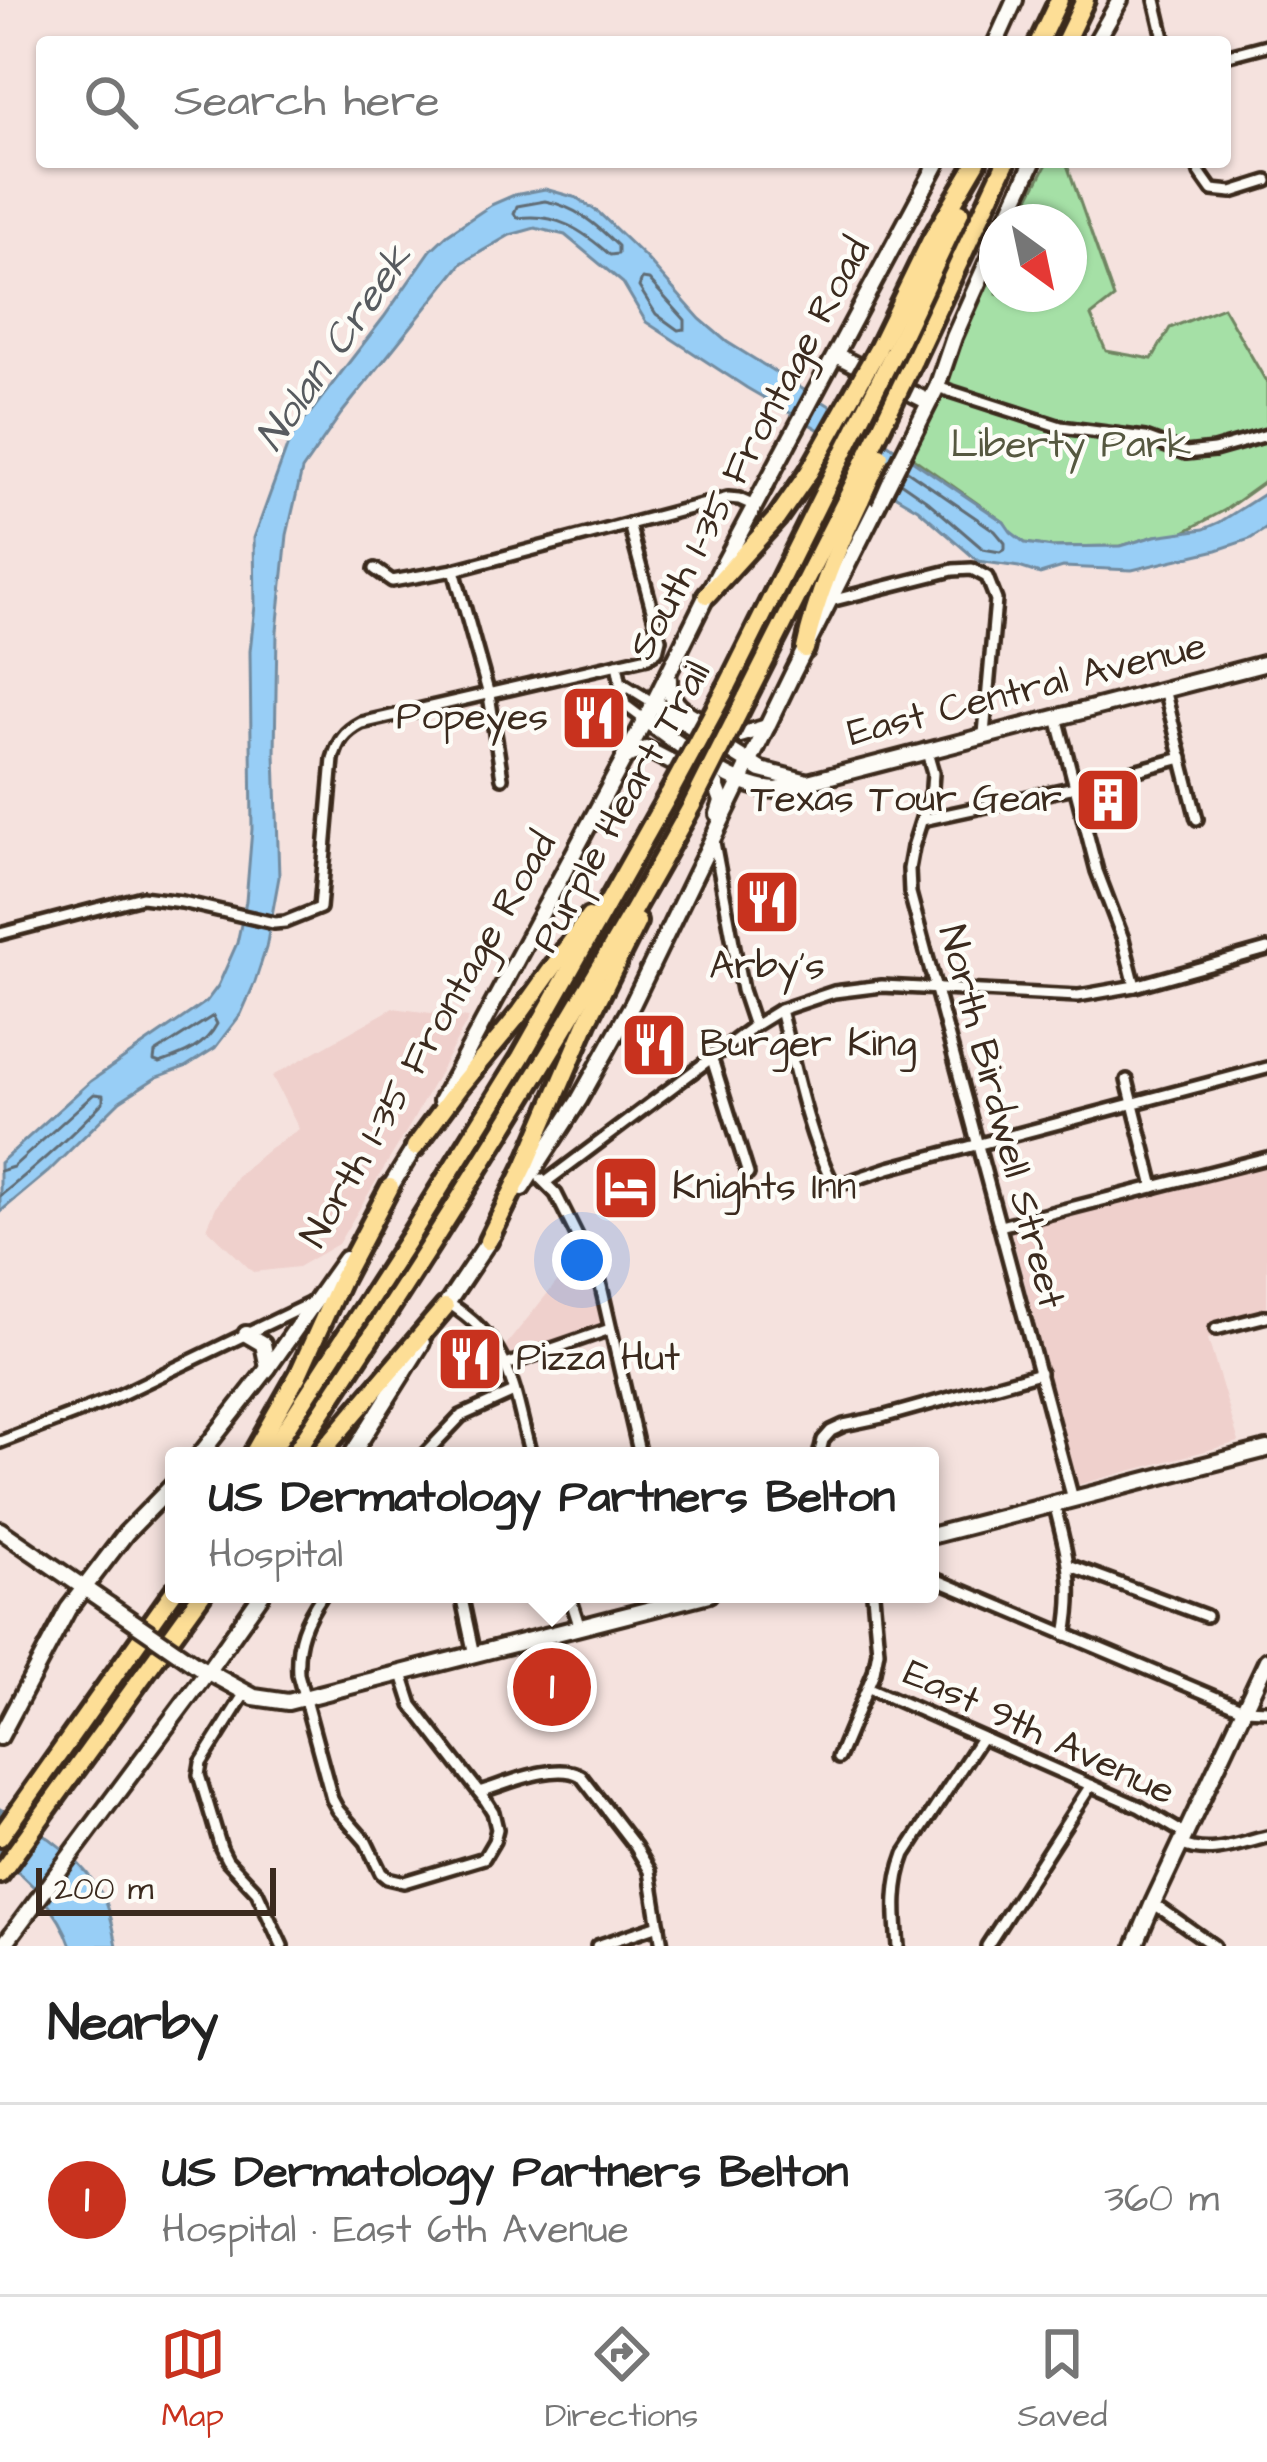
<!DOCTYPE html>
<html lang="en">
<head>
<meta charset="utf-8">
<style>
	body { margin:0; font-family:"Architects Daughter",sans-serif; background:#f6f6f6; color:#222 }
	.compass { position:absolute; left:979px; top:204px; width:108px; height:108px; border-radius:50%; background:#fff; box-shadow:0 3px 9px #0004; rotate:147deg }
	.scale { position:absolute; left:36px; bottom:30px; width:240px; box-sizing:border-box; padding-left:12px; border:6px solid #3b2a1e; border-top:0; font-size:33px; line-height:42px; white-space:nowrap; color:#3b2a1e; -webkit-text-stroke:9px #fdfcf7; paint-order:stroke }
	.you { position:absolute; left:582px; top:1260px; width:42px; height:42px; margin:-30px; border:9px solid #fff; border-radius:50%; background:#1a73e8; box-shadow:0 0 0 18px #1a73e833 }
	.badge { display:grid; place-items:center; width:78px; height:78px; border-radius:50%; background:#c8321e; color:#fff; font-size:39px; font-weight:700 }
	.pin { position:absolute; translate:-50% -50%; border:6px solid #fff; box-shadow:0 3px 12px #0006 }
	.popup { position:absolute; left:165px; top:1447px; width:774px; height:156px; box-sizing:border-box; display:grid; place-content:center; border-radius:12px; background:#fff; filter:drop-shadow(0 3px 9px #0005); font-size:39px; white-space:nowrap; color:#767676 }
	.popup b { font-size:45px; color:#222 }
	.popup::after { content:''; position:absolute; left:50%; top:100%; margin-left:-24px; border:24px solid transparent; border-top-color:#fff }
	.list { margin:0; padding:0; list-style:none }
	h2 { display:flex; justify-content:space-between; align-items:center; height:156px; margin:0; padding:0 48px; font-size:51px }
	h2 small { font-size:39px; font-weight:400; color:#767676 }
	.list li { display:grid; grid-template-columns:78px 1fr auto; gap:36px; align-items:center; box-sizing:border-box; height:192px; padding:0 48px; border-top:3px solid #e0e0e0 }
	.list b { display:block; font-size:45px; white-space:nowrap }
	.list p { margin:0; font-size:39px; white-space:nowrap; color:#767676 }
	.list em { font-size:39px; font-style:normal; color:#767676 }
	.icon { flex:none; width:66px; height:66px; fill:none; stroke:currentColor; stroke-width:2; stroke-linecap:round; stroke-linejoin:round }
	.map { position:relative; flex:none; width:1267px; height:1946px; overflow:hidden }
	.search { position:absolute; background:#fff; box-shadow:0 3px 9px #0004; left:36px; right:36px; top:36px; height:132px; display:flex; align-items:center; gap:30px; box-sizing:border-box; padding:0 42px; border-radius:12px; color:#767676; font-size:45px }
	.sheet { height:348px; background:#fff }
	nav { display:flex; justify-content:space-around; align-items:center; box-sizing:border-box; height:168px; border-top:3px solid #e0e0e0; background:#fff; font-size:33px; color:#767676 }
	nav a { display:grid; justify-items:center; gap:6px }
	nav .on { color:#c8321e }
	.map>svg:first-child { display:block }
	.built { fill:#efd0cc }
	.green { fill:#a5e0a6; stroke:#708562; stroke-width:3 }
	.water { fill:#98cef6; stroke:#738ca0; stroke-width:3 }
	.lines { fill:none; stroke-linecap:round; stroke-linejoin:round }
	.shore { stroke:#606c74; stroke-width:3 }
	.street-casing { stroke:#3b2a1e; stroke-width:18 }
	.secondary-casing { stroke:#3b2a1e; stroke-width:22 }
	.highway-casing { stroke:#3b2a1e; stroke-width:26 }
	.street { stroke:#fdfcf7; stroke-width:9 }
	.secondary { stroke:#fdfcf7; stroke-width:14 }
	.highway { stroke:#fdde96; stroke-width:16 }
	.secondary-bridge-casing { stroke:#3b2a1e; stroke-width:22; stroke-linecap:butt }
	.highway-bridge-casing { stroke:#3b2a1e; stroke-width:26; stroke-linecap:butt }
	.secondary-bridge { stroke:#fdfcf7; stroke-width:14 }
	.highway-bridge { stroke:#fdde96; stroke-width:16 }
	.labels { text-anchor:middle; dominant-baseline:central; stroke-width:9; stroke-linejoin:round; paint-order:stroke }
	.park-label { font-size:39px; fill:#565840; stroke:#fdfcf7 }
	.street-label { font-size:39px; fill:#3b2a1e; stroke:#fdfcf7 }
	.poi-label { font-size:39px; fill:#3b2a1e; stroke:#fdfcf7; text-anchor:start }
	.water-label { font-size:42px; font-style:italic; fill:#575b5f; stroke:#fdfcf7 }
</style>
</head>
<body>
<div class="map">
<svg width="1267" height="1946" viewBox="0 0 1267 1946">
	<rect width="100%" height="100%" fill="#f5e2de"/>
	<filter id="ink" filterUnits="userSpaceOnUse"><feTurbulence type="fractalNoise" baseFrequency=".00833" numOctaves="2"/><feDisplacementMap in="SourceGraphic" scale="24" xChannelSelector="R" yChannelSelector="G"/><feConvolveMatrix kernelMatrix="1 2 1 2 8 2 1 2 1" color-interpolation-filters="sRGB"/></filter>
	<g filter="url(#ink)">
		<g class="built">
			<polygon points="393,1008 469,1018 412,1122 338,1244 298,1267 253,1272 207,1228 216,1207 237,1176 270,1148 299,1129 272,1076"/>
			<polygon points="1267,1166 1267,1324 1208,1339 1239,1442 1077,1485 1011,1231"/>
			<polygon points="581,1252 600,1289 603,1323 511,1358 505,1356 502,1350"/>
		</g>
		<polygon class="green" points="1048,162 1066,162 1114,298 1091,316 1106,351 1152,359 1170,328 1223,307 1267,383 1267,480 1225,510 1180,534 1155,536 1121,546 1052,547 1025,543 1010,532 1004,522 903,451 954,337 997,257 997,294 1069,294 1069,222 1016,222"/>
		<g class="water">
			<polygon points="545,189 577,198 598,212 646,258 700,319 727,342 854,421 1004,522 1011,532 1025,543 1052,547 1121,546 1155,536 1204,529 1220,522 1267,492 1267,528 1250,539 1217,550 1132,570 1063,567 1040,574 1019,567 978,561 918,509 896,496 861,454 747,388 646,322 623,283 565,235 535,228 510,235 462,263 341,414 302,470 287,535 277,631 275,754 279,877 266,948 255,982 241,1014 215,1048 185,1067 157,1077 120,1101 48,1172 0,1212 0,1163 91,1081 206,1002 218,986 237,943 246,901 252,829 250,651 255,606 254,538 290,439 384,317 431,250 448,234 491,205 514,195"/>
			<path d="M0 1809C41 1829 82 1858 104 1898 111 1912 114 1931 117 1946H71C60 1913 30 1877 0 1860Z"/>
		</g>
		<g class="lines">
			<g class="shore">
				<path d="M545 201C575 206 597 225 618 246V254L610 255C583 231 556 212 518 218L514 214 517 206Z"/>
				<polygon points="642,279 649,280 685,320 685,329 678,330 656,314 639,287"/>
				<polyline points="900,482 926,500 983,549 1000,552 1005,549 1005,543 995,531 906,470"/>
				<path d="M213 1016 217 1024C205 1047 183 1055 160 1063L154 1061 155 1053Z"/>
				<path d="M0 1171 13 1167 94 1094 103 1095V1102C71 1136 36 1167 0 1196"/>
			</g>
			<g class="street-casing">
				<g id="street">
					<polyline points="1155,0 1165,42"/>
					<polyline points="1225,56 1267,45"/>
					<polyline points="1197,162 1200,173 1212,190 1232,192 1267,181"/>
					<polyline points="937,387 1061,427 1145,438 1186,453 1214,450 1267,435"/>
					<polyline points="375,569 392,581 454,570 728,498 739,499 755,506"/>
					<polyline points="454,570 489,695 502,778"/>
					<polyline points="830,601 953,570 972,569 987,577 996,600 984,734"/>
					<polyline points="617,664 625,705 645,720"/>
					<polyline points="620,682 654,703"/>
					<polyline points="1164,689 1197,819"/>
					<polyline points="1057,717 1097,871 1123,939 1135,986"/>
					<polyline points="926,749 933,773 932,787 913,847 909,869 910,893 1073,1499"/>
					<polyline points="922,820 1075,787 1182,758"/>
					<polyline points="714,842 742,990 754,1026"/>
					<path d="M0 934 142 897 182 902 274 923 285 922 320 908 333 759C338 741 344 732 361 723L648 657 657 651 660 639 629 524"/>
					<path d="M780 1010C795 1067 806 1129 832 1182L841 1184 889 1168 1267 1068"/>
					<polyline points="712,1059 748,1174"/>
					<polyline points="1127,1080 1154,1187"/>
					<polyline points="541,1179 556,1194 600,1282 640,1456"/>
					<polyline points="546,1182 754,1026 780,1010 834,992 882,986 1078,996 1135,986 1267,949"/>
					<polyline points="1000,1226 1267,1158"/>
					<path d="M448 1303C513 1343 513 1389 531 1456"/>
					<polyline points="1216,1329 1267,1316"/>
					<polyline points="506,1365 610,1329"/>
					<polyline points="0,1442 105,1402 313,1302"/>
					<polyline points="423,1456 461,1416 514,1392"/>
					<polyline points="819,1456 823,1440 831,1431 844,1425 882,1417 1040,1373"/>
					<path d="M1054 1503C1067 1554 1076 1582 1066 1635"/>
					<polyline points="1071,1566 1206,1616"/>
					<polyline points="930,1577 1243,1709 1267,1710"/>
					<path d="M323 1594C305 1620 296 1641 298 1674L332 1799 338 1810 366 1842 381 1873 387 1878 404 1882 484 1858 494 1841 497 1829 493 1812 486 1801 412 1705 402 1674"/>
					<polyline points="461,1594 474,1655"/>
					<polyline points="569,1594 580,1628"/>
					<polyline points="869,1688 1140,1807 1185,1834"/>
					<polyline points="245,1693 201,1763 199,1775 221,1848 227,1860 257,1892 282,1946"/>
					<polyline points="838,1758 874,1672 878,1651 873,1594"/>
					<path d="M479 1792C506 1784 557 1761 581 1776L635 1846 650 1871 662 1946"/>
					<path d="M1180 1844C1211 1857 1236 1844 1267 1837"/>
					<polyline points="1153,1903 1214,1946"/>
					<polyline points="597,1946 659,1925"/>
					<path d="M898 1946C895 1913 893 1885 905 1854L981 1738"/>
					<polyline points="987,1946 1091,1785"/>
				</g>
			</g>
			<g class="secondary-casing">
				<g id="secondary">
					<polyline points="996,42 1015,0"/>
					<polyline points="1096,42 1120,0"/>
					<polyline points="1005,222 1033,162"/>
					<polyline points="836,355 929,402"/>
					<path d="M669 679C666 715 713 724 740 735L767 727"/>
					<polyline points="654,703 761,770 804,781"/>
					<path d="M645 720C684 746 729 788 777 790L1267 663"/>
					<polyline points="624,757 646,749 716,785 722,801 718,814"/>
					<polyline points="441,1101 645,720 707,595 938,162"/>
					<polyline points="522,1188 579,1100 633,1003 792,675 937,387 954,337 997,240"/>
					<polyline points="386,1194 418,1142"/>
					<polyline points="440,1314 494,1233"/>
					<polyline points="246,1334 263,1344 268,1368"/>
					<polyline points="199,1456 268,1368 345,1259"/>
					<polyline points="351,1456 422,1343"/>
					<polyline points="0,1530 109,1605"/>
					<polyline points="930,1536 1267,1449"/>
					<polyline points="199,1667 254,1697 288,1702 709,1594"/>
					<polyline points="0,1737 68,1609 126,1533 174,1484"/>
					<polyline points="3,1946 207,1672 262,1594"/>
					<polyline points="1135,1946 1153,1903 1267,1660"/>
				</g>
			</g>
			<g class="highway-casing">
				<g id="highway">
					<polyline points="1039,42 1059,0"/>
					<polyline points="1065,42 1085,0"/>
					<polyline points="878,349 931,240 977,162"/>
					<polyline points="894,352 960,212"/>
					<polyline points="913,361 1006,162"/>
					<polyline points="707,595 777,518 809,472"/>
					<path d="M805 649C816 597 838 547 861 499"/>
					<polyline points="727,687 829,482"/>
					<polyline points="746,698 848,496"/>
					<polyline points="415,1147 459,1087 521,1012 589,917"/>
					<polyline points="488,1241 526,1164 587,1022 637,922"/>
					<polyline points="252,1456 298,1375 341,1280 390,1187"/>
					<polyline points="268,1456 409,1238 521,1057 669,794"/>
					<path d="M293 1456C434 1243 570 1028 692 805"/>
					<polyline points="318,1456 445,1307"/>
					<polyline points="0,1837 174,1591"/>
					<polyline points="0,1874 202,1594"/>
				</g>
			</g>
			<use href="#street" class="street"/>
			<use href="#secondary" class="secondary"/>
			<use href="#highway" class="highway"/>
			<g class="secondary-bridge-casing">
				<polyline id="secondary-bridge" points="109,1605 199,1667"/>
			</g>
			<g class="highway-bridge-casing">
				<g id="highway-bridge">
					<polyline points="809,472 878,349"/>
					<polyline points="829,482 894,352"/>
					<polyline points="848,496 913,361"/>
					<polyline points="861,499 880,456"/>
					<polyline points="669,794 727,687"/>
					<polyline points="692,805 746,698"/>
				</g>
			</g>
			<use href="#secondary-bridge" class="secondary-bridge"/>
			<use href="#highway-bridge" class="highway-bridge"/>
		</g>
	</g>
	<defs>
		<g id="restaurant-square" transform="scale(3.45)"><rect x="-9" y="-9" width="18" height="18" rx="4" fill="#c8321e" stroke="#fdfcf7"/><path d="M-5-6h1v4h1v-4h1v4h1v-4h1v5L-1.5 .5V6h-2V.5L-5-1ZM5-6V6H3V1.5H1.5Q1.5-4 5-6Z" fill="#fff"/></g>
		<g id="building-square" transform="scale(3.45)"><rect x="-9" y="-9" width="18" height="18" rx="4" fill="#c8321e" stroke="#fdfcf7"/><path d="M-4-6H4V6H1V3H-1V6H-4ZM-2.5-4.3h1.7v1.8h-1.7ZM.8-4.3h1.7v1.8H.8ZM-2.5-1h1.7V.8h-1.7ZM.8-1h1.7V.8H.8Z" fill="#fff"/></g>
		<g id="hotel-square" transform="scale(3.45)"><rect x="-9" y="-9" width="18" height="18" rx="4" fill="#c8321e" stroke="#fdfcf7"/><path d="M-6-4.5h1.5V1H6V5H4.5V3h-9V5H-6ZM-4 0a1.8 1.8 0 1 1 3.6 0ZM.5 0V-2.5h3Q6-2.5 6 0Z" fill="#fff"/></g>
	</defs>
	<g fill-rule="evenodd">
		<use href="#restaurant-square" x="594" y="718"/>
		<use href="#building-square" x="1108" y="800"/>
		<use href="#restaurant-square" x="767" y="902"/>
		<use href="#restaurant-square" x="654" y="1045"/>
		<use href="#hotel-square" x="626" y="1188"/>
		<use href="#restaurant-square" x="470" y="1359"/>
	</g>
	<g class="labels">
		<g class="park-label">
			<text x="1071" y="446">Liberty Park</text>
		</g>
		<g class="street-label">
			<text transform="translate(750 449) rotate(-62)">South I-35 Frontage Road</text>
			<text transform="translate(1027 690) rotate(-14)">East Central Avenue</text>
			<text transform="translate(622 807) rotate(-61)">Purple Heart Trail</text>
			<text transform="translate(429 1040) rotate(-60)">North I-35 Frontage Road</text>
			<text transform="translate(1001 1117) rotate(75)">North Birdwell Street</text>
			<text transform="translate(1039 1733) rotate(25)">East 9th Avenue</text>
		</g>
		<g class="poi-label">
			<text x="548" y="718" text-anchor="end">Popeyes</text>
			<text x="1062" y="800" text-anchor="end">Texas Tour Gear</text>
			<text x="767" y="967" text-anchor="middle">Arby's</text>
			<text x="700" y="1045">Burger King</text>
			<text x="672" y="1188">Knights Inn</text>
			<text x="516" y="1359">Pizza Hut</text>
		</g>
		<g class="water-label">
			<text transform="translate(335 348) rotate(-55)">Nolan Creek</text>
		</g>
	</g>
</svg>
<svg class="compass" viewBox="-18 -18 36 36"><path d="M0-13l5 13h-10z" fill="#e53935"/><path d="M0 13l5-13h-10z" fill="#767676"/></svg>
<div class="scale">200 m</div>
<div class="you"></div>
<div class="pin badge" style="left:552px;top:1687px">1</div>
<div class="popup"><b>US Dermatology Partners Belton</b>Hospital</div>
<div class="search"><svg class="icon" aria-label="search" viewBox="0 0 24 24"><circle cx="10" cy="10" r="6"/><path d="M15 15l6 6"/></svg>Search here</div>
</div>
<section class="sheet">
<h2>Nearby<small></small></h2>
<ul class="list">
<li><span class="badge">1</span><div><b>US Dermatology Partners Belton</b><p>Hospital · East 6th Avenue</p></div><em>360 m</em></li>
</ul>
</section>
<nav>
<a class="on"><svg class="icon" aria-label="map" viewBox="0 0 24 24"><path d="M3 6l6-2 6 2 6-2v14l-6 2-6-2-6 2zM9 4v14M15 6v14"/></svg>Map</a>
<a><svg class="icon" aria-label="directions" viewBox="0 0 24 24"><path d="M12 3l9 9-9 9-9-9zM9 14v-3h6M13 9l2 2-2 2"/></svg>Directions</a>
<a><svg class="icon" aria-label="saved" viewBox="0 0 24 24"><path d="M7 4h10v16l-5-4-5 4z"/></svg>Saved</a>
</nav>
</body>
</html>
